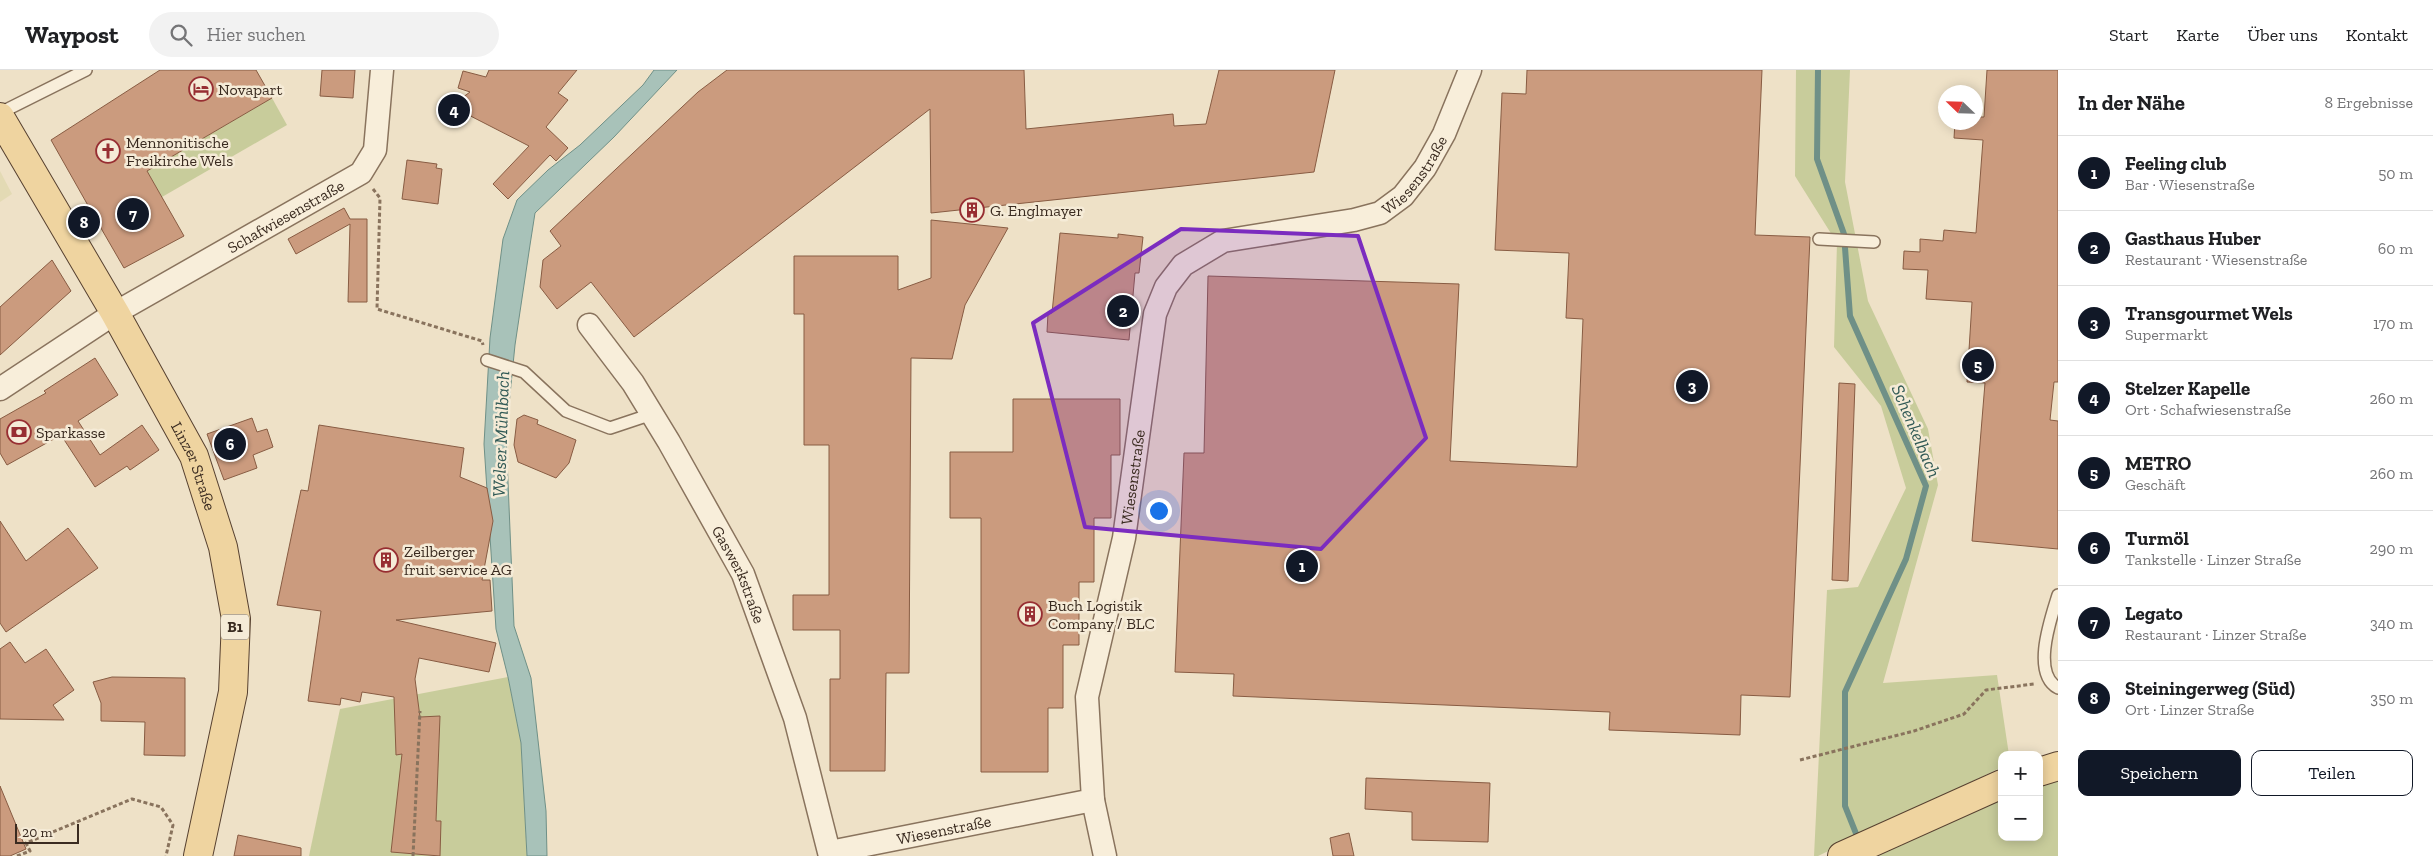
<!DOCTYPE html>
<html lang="de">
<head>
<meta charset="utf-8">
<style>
	body { margin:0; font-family:"Zilla Slab",serif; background:#f2f2f2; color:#202124 }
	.controls { position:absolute; right:15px; bottom:15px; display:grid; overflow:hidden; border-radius:10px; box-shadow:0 2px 12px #0003 }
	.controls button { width:45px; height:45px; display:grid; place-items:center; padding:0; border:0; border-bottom:1px solid #e0e0e0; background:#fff; color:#202124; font:25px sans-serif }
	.compass { position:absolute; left:1938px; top:15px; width:45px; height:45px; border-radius:50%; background:#fff; box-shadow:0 2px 12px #0003; rotate:293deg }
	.scale { position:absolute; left:15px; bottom:12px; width:64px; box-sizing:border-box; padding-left:5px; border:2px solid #3a2b20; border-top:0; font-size:14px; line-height:18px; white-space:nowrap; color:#3a2b20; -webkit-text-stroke:4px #f5ebd7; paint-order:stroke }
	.you { position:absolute; left:1158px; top:440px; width:18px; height:18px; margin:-12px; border:4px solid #fff; border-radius:50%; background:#1a73e8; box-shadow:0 0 0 8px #1a73e833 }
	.badge { display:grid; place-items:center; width:32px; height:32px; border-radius:50%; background:#111827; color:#fff; font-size:16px; font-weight:700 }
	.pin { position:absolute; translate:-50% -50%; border:2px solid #fff; box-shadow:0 1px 5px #0006 }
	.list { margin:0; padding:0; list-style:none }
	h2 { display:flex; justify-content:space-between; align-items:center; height:65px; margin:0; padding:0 20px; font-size:21px }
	h2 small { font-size:16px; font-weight:400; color:#757577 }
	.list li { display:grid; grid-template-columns:32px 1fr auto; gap:15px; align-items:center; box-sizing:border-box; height:75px; padding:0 20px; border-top:1px solid #e0e0e0 }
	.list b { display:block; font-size:19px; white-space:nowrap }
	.list p { margin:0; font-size:16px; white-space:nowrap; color:#757577 }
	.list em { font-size:16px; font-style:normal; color:#757577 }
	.actions { display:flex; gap:10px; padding:15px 20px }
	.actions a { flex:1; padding:11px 0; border:1px solid #111827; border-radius:10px; text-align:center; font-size:18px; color:#111827 }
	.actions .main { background:#111827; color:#fff }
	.icon { flex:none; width:28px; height:28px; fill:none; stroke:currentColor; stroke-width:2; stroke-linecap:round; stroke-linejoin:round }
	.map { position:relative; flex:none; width:2058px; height:786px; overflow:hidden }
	header { display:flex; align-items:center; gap:30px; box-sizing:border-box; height:70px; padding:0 25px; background:#fff; border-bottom:1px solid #e0e0e0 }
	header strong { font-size:24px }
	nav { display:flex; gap:28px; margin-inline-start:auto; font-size:18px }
	.search { width:350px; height:45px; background:#f2f2f2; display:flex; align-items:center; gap:12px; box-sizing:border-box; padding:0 18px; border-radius:28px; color:#757577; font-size:19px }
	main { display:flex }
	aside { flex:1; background:#fff }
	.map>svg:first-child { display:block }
	.farmland { fill:#e3dab4 }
	.green { fill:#c8cc9b }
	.water { fill:#a8c2b9; stroke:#6f9087 }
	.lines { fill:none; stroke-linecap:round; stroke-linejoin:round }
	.stream { stroke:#6f9087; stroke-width:6 }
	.building { fill:#cb9b7e; stroke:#885c43 }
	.lane-casing { stroke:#89735d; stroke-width:14 }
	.street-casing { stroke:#89735d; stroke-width:25 }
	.primary-casing { stroke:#574130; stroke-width:30 }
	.path { stroke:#89735d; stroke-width:3; stroke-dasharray:4 2.5; stroke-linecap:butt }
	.lane { stroke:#f8eeda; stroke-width:11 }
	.street { stroke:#f8eeda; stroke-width:22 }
	.primary { stroke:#efd4a0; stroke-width:28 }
	.marked { fill:#7b2cbf; fill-opacity:0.2; stroke:#7b2cbf; stroke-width:4; stroke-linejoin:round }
	.labels { text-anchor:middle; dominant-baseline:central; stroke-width:5; stroke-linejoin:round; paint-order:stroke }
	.shield { fill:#f5ebd7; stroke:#726557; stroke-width:1 }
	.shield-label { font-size:15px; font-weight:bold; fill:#3a2b20 }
	.poi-label { font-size:16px; fill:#3a2b20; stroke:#f5ebd7; text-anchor:start }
	.street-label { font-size:16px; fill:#3a2b20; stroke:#f5ebd7 }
	.water-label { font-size:18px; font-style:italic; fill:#305955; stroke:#f5ebd7 }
</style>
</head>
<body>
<header>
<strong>Waypost</strong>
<div class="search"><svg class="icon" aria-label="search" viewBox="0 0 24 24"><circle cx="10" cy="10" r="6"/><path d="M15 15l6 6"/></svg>Hier suchen</div>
<nav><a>Start</a><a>Karte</a><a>Über uns</a><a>Kontakt</a></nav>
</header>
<main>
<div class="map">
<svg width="2058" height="786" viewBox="0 0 2058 786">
	<rect width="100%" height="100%" fill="#eee1c7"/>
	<polygon class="farmland" points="0,101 12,124 0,132"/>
	<g class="green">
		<polygon points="1796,0 1850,0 1845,112 1868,231 1928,359 1938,415 1883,613 1997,605 2009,685 2002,685 2002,697 1818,786 1814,786 1827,520 1858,517 1906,418 1881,336 1834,277 1837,173 1795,106"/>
		<polygon points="272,28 287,55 162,127 147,101"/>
		<polygon points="508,607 521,673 527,786 309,786 340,639"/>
		<polygon points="2058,705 2058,786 1876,786 2002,727 2002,767 2039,767 2039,711"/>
	</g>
	<polygon class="water" points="654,0 677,0 614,67 535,143 530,175 515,275 506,364 514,556 531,608 546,741 547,786 527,786 521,673 508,607 496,559 484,374 490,268 503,169 517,130 548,100 580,75 643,15"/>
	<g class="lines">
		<polyline class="stream" points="1818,0 1817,89 1844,164 1850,246 1926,416 1906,489 1845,622 1845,736 1859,771"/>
	</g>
	<g class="building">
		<polygon points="160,0 256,0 272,28 147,101 184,166 124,198 98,153 86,160 78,146 90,139 51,70"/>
		<polygon points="322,0 355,0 353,28 320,26"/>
		<polygon points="489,0 577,0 558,23 568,30 546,57 568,78 556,91 550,85 508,129 493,114 529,76 451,36 470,22 458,18 463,1 486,7"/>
		<polygon points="727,0 1024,0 1026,59 1173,44 1174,56 1206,54 1219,0 1335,0 1314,102 931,143 930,39 634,267 591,212 557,239 540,217 543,190 561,176 550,161 698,22"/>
		<polygon points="1527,0 1762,0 1755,165 1810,167 1790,627 1741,625 1740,665 1609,660 1610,642 1233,626 1234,604 1175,602 1184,383 1204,383 1208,206 1459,214 1450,391 1577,397 1583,249 1566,248 1569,183 1495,180 1502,23 1526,24"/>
		<polygon points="1987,0 2058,0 2058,312 2054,312 2050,350 2058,351 2058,479 1972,471 1985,313 1967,312 1972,232 1926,229 1928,200 1903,199 1904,181 1920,182 1920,169 1943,171 1944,160 1976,163 1983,70 1954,68 1955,52 1976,52 1976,47 1984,47"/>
		<polygon points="407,90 437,94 436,98 442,99 438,134 402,129"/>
		<polygon points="344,138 350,149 367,149 367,232 348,232 350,154 296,184 288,169"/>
		<polygon points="931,150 1008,158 965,235 952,289 911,288 909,603 886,603 885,701 830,701 830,609 840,609 840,560 793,560 793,525 829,525 829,375 804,375 804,244 794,244 794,186 898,186 898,220 931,208"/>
		<polygon points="1060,163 1118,168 1118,164 1143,167 1139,203 1135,203 1129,270 1047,262 1048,243 1052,243"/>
		<polygon points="52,190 71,221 0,285 0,237"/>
		<polygon points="95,288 118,325 78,351 100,385 142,355 159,380 130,400 127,396 95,417 61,365 7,395 0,383 0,349 46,323 44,321"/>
		<polygon points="1839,313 1855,314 1848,511 1832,510"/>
		<polygon points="1013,329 1120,329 1120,385 1111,385 1111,448 1094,448 1094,512 1079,512 1079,575 1063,575 1063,638 1048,638 1048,702 981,702 981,448 950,448 950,382 1013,382"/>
		<polygon points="524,345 538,350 537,354 576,370 569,393 556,408 518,392 514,375 517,349"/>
		<polygon points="252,348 257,362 267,359 273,377 253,385 257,398 224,410 207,364"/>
		<polygon points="319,355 464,378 460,407 487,418 493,451 482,510 490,510 492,541 396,550 496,573 489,602 419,588 415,609 420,647 440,646 436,751 441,751 440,786 391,782 402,684 396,685 394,627 362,622 360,632 341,628 340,635 308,631 321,541 277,535 301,420 308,421"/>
		<polygon points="0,451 26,491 68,458 98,498 6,562 0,553"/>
		<polygon points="10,572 25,593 46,579 74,620 53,635 64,650 0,649 0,579"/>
		<polygon points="112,607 185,608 185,686 144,685 145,652 101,651 101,633 93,612"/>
		<polygon points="1366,708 1490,713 1488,772 1412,770 1412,742 1365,739"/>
		<polygon points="0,716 26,779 10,786 0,786"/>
		<polygon points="1349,763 1354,786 1333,786 1330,768"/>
		<polygon points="238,765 301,778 301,786 234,786"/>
	</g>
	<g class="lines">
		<g class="lane-casing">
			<g id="lane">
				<polyline points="0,43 86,0"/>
				<polyline points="1819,169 1874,172"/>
				<polyline points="487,290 524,302 566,341 610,358 652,344"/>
				<path d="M2058 525C2051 548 2031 603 2058 618"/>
			</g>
		</g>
		<g class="street-casing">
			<g id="street">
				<path id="s1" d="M589 255 633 313 669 372 743 504 795 648 830 786"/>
				<path id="s2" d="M0 319 115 243 361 103 375 80 382 0"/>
				<polyline points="1093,730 1105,786"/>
				<path id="s3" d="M830 782 1093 730 1087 627 1124 468 1155 244 1166 217 1183 195 1223 171 1354 150 1380 143 1403 126 1425 98 1444 64 1470 0"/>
			</g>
		</g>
		<g class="primary-casing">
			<g id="primary">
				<path id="s4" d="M0 47 115 243 194 386 223 477 236 549 233 622 198 786"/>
				<polyline points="2039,702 2058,696"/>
				<polyline points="1842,786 2002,714"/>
			</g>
		</g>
		<g class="path">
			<polyline points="373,119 380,128 377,239 482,271 483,275"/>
			<polyline points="1800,690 1914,661 1964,644 1986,620 2034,614"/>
			<polyline points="17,786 30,781 26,773 132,729 161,737 173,755 166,786"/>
			<polyline points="413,786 420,641"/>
		</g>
		<use href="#lane" class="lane"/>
		<use href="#street" class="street"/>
		<use href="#primary" class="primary"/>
	</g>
	<path class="marked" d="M1181 159 1358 166 1426 368 1321 479 1085 457 1033 253Z"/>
	<defs>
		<g id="hotel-ring" transform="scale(1.25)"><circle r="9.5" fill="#f5ebd7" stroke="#972e32" stroke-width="1.5"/><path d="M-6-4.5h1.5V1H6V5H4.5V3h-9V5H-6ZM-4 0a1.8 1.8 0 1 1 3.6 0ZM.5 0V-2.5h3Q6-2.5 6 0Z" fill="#972e32"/></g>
		<g id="church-ring" transform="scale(1.25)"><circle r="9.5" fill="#f5ebd7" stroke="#972e32" stroke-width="1.5"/><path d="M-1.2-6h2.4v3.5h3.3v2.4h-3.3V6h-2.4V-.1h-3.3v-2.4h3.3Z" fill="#972e32"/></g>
		<g id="building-ring" transform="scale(1.25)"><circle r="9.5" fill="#f5ebd7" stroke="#972e32" stroke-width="1.5"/><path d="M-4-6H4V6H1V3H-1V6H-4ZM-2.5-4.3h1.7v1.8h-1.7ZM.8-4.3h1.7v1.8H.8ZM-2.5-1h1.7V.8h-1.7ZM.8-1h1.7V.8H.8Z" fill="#972e32"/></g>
		<g id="bank-ring" transform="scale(1.25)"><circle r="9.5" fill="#f5ebd7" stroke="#972e32" stroke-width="1.5"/><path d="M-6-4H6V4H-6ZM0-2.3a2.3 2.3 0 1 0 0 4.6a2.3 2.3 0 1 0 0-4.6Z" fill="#972e32"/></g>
	</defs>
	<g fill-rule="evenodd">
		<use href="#hotel-ring" x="201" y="19"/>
		<use href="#church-ring" x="108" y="81"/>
		<use href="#building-ring" x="972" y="140"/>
		<use href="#bank-ring" x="19" y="362"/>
		<use href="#building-ring" x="386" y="490"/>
		<use href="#building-ring" x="1030" y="544"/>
	</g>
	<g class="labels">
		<rect class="shield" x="221" y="544.5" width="28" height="25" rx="4"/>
		<g class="shield-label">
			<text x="235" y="557">B1</text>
		</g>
		<g class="poi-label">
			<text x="218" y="19">Novapart</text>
			<text x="126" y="72">Mennonitische<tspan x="126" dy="18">Freikirche Wels</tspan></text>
			<text x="990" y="140">G. Englmayer</text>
			<text x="36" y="362">Sparkasse</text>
			<text x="404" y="481">Zeilberger<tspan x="404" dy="18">fruit service AG</tspan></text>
			<text x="1048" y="535">Buch Logistik<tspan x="1048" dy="18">Company / BLC</tspan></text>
		</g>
		<g class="street-label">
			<text stroke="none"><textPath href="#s3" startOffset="1076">Wiesenstraße</textPath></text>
			<text stroke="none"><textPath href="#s2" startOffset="334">Schafwiesenstraße</textPath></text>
			<text stroke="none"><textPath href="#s4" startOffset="400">Linzer Straße</textPath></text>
			<text stroke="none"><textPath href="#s3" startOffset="596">Wiesenstraße</textPath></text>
			<text stroke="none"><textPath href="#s1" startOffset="292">Gaswerkstraße</textPath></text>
			<text stroke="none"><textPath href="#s3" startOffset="116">Wiesenstraße</textPath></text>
		</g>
		<g class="water-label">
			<text transform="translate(1916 361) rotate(67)">Schenkelbach</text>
			<text transform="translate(501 364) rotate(-88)">Welser Mühlbach</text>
		</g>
	</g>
</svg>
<div class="controls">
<button>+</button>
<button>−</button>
</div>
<svg class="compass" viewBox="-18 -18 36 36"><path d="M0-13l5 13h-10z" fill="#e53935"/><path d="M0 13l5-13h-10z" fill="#757577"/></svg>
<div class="scale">20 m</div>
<div class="you"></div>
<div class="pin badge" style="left:1302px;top:496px">1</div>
<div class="pin badge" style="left:1123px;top:241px">2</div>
<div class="pin badge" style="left:1692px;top:316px">3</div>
<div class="pin badge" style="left:454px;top:40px">4</div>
<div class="pin badge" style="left:1978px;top:295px">5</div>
<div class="pin badge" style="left:230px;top:374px">6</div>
<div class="pin badge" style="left:133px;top:144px">7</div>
<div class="pin badge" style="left:84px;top:152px">8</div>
</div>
<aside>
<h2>In der Nähe<small>8 Ergebnisse</small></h2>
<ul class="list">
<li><span class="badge">1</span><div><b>Feeling club</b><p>Bar · Wiesenstraße</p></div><em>50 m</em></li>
<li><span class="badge">2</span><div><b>Gasthaus Huber</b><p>Restaurant · Wiesenstraße</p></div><em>60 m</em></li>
<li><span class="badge">3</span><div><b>Transgourmet Wels</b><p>Supermarkt</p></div><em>170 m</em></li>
<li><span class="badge">4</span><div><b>Stelzer Kapelle</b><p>Ort · Schafwiesenstraße</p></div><em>260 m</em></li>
<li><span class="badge">5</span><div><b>METRO</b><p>Geschäft</p></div><em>260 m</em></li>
<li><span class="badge">6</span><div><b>Turmöl</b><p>Tankstelle · Linzer Straße</p></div><em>290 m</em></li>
<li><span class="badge">7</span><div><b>Legato</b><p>Restaurant · Linzer Straße</p></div><em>340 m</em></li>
<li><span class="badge">8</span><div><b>Steiningerweg (Süd)</b><p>Ort · Linzer Straße</p></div><em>350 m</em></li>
</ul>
<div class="actions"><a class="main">Speichern</a><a>Teilen</a></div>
</aside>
</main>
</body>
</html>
